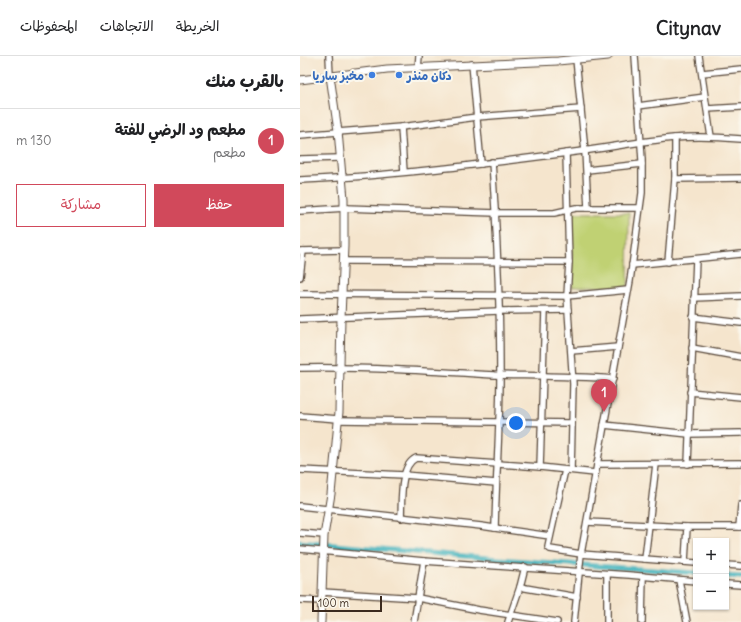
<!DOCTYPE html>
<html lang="ar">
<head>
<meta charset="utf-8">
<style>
	body { margin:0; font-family:Delius,"Playpen Sans Arabic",sans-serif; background:#f2f2f2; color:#202124; direction:rtl }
	.controls { position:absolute; right:12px; bottom:12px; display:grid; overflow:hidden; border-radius:0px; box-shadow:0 1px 3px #0004 }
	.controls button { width:36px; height:36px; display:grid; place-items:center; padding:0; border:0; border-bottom:1px solid #e0e0e0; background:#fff; color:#202124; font:20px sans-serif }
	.scale { position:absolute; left:12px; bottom:10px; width:70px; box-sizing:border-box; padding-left:4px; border:2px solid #3b2a1e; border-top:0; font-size:11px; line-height:14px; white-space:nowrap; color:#3b2a1e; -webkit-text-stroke:3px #fbf7ec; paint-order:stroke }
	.you { position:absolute; left:216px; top:367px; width:14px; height:14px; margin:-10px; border:3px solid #fff; border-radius:50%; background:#1a73e8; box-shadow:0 0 0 6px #1a73e833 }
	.badge { display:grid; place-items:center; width:26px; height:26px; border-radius:50%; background:#d1495b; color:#fff; font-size:13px; font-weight:700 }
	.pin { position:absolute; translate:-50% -33px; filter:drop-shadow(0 1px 2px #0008) }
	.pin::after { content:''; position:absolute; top:21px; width:14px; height:12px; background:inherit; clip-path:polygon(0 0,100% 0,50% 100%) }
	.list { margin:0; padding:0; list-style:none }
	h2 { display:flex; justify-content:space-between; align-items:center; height:52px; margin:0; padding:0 16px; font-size:17px }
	h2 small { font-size:13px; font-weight:400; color:#757577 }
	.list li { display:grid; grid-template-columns:26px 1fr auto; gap:12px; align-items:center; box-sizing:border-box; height:64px; padding:0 16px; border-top:1px solid #e0e0e0 }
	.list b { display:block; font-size:15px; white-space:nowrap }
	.list p { margin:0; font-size:13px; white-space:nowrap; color:#757577 }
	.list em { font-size:13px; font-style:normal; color:#757577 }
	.actions { display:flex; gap:8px; padding:12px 16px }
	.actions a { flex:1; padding:9px 0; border:1px solid #d1495b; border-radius:0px; text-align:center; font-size:14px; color:#d1495b }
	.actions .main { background:#d1495b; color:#fff }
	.map { position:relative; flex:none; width:441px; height:566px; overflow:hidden; direction:ltr }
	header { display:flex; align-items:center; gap:24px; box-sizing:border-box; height:56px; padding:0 20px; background:#fff; border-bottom:1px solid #e0e0e0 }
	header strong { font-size:19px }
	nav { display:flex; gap:22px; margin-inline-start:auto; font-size:14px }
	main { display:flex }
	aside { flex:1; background:#fff }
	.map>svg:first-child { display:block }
	.green { fill:#c0d173; stroke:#7e7e48 }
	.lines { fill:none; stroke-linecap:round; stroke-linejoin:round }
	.canal { stroke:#43b3bd; stroke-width:5 }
	.minor-casing { stroke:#574638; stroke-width:8 }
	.tertiary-casing { stroke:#574638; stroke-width:9 }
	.minor { stroke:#fff; stroke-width:5.5 }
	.tertiary { stroke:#fff; stroke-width:7 }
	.shop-dot { fill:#3f7fe0; stroke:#fbf7ec; stroke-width:1.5 }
	.labels { text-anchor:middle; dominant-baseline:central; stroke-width:4; stroke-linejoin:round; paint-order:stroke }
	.shop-label { font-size:12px; font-weight:bold; fill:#366cbe; stroke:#fbf7ec; text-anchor:end }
</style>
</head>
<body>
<header>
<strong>Citynav</strong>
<nav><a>الخريطة</a><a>الاتجاهات</a><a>المحفوظات</a></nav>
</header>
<main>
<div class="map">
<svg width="441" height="566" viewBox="0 0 441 566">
	<rect width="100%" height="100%" fill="#fbf7ec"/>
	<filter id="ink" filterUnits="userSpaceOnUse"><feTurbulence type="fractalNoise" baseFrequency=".025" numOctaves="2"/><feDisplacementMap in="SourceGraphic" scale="8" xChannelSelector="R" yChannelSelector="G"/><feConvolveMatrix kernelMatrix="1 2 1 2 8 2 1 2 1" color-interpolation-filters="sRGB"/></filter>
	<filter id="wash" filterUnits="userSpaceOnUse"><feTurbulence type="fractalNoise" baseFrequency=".012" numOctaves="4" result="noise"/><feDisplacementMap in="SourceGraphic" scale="16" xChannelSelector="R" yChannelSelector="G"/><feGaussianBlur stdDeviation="0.9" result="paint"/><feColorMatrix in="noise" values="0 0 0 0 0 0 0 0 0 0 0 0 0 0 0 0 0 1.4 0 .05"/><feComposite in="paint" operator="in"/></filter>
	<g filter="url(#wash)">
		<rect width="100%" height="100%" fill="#f5e5cd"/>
		<polygon class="green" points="272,157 329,157 328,231 272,231"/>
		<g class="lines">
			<g class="canal">
				<polyline points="0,486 199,503 396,517"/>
				<polyline points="426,520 441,521"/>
			</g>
		</g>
	</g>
	<g filter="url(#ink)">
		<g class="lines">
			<g class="minor-casing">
				<g id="minor">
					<polyline points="29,0 30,20"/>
					<polyline points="399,0 411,81"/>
					<polyline points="276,3 285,95 288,152"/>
					<polyline points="172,8 181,108"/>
					<polyline points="118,12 119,0"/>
					<polyline points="402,17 441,13"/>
					<polyline points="338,50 405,41"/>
					<polyline points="407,53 441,51"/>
					<polyline points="101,71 104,116"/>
					<polyline points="0,79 101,71 177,61 281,53"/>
					<polyline points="266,97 269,206 267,240 273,328 271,414"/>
					<polyline points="0,103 40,102"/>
					<path d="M192 106C197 177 200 247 200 318 200 370 196 421 195 472"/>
					<polyline points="287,114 342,108"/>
					<polyline points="375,123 441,122"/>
					<path d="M0 124C92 120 184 108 275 96 308 92 341 85 374 82 397 80 419 81 441 83"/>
					<polyline points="0,155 45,152 196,157 254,157 276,152 339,152"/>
					<polyline points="0,195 44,194"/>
					<polyline points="44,205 269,206"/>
					<polyline points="368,206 375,123 375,82"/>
					<polyline points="332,209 441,198"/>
					<polyline points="0,221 3,195"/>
					<polyline points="0,238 267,240 328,234"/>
					<polyline points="394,242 441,240"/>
					<polyline points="393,261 441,267"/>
					<polyline points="0,263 199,255 268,254"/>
					<polyline points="392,292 441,301"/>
					<polyline points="271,295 318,291"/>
					<path d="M0 312C65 311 130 315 194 319 234 320 273 320 313 323"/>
					<polyline points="390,336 441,341"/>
					<polyline points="0,360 38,363"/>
					<polyline points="38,364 272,367"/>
					<polyline points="304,369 389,378 441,377"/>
					<polyline points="297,408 441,407"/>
					<polyline points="388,408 396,203"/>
					<polyline points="240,411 245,255"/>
					<polyline points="0,414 104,419 196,427"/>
					<polyline points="265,414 248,491 250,493 281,498 396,507"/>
					<polyline points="0,450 181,470 250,480"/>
					<path d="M101 462C102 446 99 410 116 402L240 411 295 417"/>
					<polyline points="287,466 387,471 441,471"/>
					<polyline points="439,471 441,449"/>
					<polyline points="0,477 24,479"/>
					<polyline points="0,493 124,505 329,519 396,525"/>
					<polyline points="345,503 356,408"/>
					<polyline points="385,506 387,471"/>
					<polyline points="426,509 441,510"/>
					<polyline points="307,518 307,566"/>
					<polyline points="379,524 387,566"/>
					<polyline points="426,528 441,529"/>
					<polyline points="220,531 277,541"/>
					<polyline points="22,536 118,542 179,554 257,566"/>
					<polyline points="0,544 22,545"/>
					<polyline points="114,566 124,505"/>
					<polyline points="208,566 220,531 225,511"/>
					<polyline points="274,566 281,498 330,225 342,137 342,104 335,0"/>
					<polyline points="342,566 343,520"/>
				</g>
			</g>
			<g class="tertiary-casing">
				<g id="tertiary">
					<polyline points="0,24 87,13 258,5 308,0"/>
					<polyline points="21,566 24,480 31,438 39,356 41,262 44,190 44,143 38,75 30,20"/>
				</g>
			</g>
			<use href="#minor" class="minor"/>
			<use href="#tertiary" class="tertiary"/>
		</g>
	</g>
	<g class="shop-dot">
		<circle cx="72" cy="19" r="4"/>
		<circle cx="99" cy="19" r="4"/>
	</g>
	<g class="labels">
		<g class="shop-label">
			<text x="64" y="19">مخبز ساريا</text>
			<text x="107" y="19" text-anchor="start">دكان منذر</text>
		</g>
	</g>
</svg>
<div class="controls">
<button>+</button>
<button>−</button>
</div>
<div class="scale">100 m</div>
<div class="you"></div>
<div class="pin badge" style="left:304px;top:356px">1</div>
</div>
<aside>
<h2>بالقرب منك<small></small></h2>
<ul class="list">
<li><span class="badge">1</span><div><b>مطعم ود الرضي للفتة</b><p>مطعم</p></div><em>130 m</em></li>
</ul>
<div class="actions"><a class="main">حفظ</a><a>مشاركة</a></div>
</aside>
</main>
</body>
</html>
